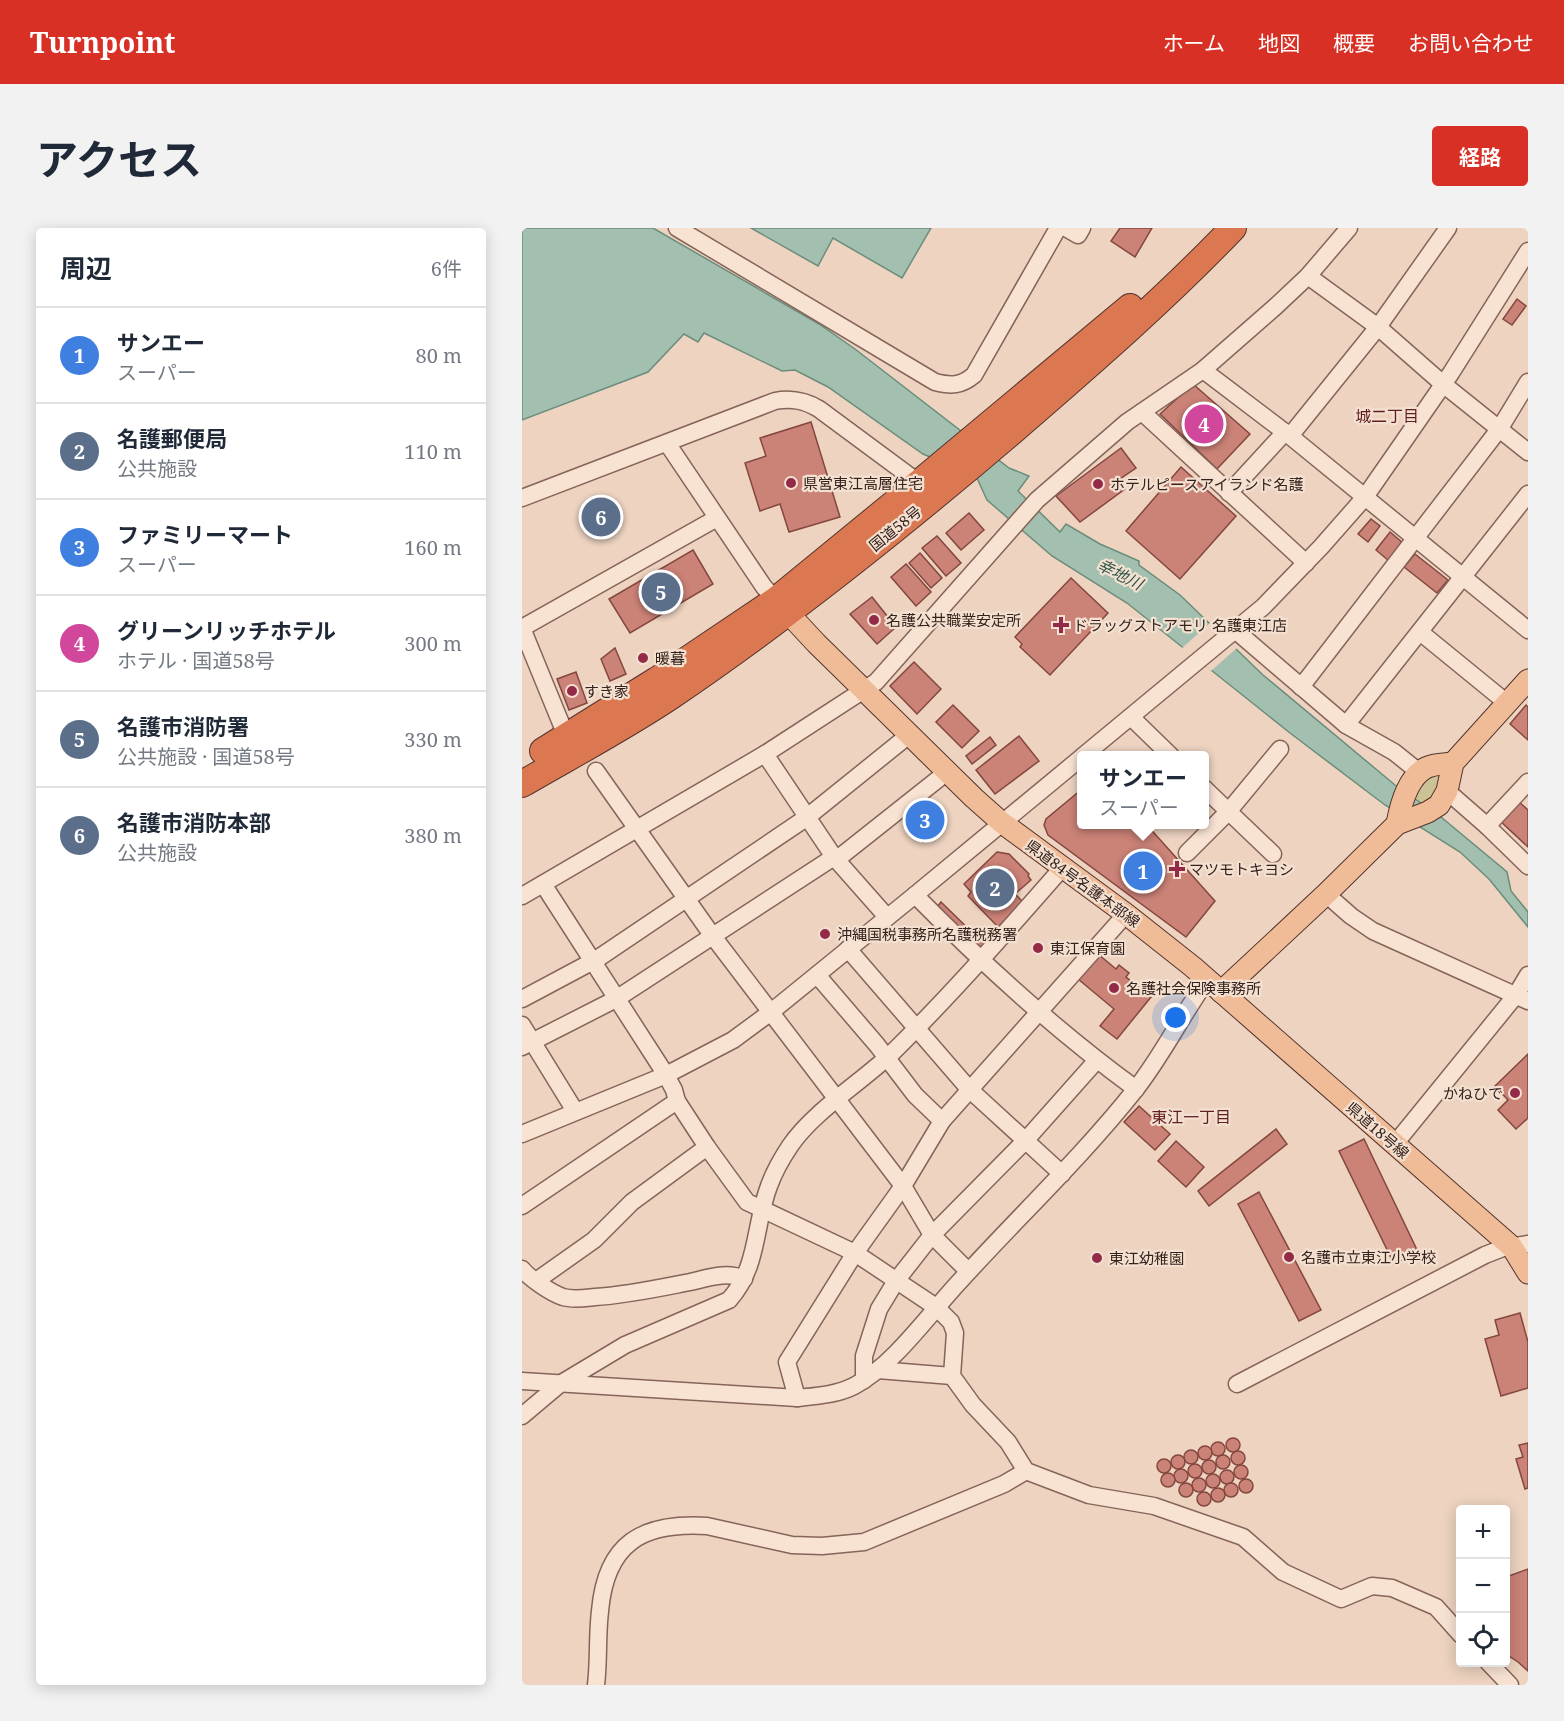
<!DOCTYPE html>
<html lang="ja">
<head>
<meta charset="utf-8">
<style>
	body { margin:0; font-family:"Noto Serif","Noto Sans JP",serif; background:#f2f2f3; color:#1f2937 }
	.controls { position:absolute; right:18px; bottom:18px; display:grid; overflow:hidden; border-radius:6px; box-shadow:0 3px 15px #0003 }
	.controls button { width:54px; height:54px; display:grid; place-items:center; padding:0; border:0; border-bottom:2px solid #e0e1e3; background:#fff; color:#1f2937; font:30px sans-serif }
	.you { position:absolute; left:654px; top:790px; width:21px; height:21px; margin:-15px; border:4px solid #fff; border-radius:50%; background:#1a73e8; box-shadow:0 0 0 9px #1a73e833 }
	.badge { display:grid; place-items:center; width:39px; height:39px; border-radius:50%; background:#d93025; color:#fff; font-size:20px; font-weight:700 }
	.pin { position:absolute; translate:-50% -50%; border:3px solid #fff; box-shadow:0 2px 6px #0006 }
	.popup { position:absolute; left:555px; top:523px; width:132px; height:78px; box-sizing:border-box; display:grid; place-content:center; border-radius:6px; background:#fff; filter:drop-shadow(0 2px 4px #0005); font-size:20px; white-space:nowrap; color:#747a83 }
	.popup b { font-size:22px; color:#1f2937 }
	.popup::after { content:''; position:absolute; left:50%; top:100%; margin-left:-12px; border:12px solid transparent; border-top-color:#fff }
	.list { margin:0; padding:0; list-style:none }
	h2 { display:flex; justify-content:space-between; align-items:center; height:78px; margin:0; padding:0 24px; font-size:26px }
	h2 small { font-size:20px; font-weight:400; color:#747a83 }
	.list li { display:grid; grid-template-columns:39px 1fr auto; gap:18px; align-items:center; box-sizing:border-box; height:96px; padding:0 24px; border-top:2px solid #e0e1e3 }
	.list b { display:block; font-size:22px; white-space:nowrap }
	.list p { margin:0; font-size:20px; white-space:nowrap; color:#747a83 }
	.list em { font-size:20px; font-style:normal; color:#747a83 }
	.icon { flex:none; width:33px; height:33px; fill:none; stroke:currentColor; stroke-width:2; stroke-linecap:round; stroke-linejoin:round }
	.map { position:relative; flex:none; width:1006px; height:1457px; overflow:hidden; border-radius:6px }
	header { display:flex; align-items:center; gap:36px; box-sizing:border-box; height:84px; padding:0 30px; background:#d93025; color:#fff }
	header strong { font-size:28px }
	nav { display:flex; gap:33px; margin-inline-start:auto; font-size:21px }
	.intro { display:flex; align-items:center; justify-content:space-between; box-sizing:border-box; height:144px; padding:0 36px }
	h1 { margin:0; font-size:42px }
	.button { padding:15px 27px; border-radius:6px; background:#d93025; color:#fff; font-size:21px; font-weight:700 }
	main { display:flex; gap:36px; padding:0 36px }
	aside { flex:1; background:#fff; border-radius:6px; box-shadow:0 3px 15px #0003 }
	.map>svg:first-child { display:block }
	.green { fill:#cbc295 }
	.water { fill:#a3bfaf; stroke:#6b8d7b; stroke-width:1.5 }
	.pier { fill:#edd3c0 }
	.building { fill:#cb8277; stroke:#84473f; stroke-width:1.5 }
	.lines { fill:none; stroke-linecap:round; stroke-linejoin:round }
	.minor-casing { stroke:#866459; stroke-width:19 }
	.major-casing { stroke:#53342d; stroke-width:23 }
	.highway-casing { stroke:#53342d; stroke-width:28 }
	.minor { stroke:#f8e3d3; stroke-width:16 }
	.major { stroke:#f0bc98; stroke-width:21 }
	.highway { stroke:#dc7851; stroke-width:26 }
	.poi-dot { fill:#932a48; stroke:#f4e0d0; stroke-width:2 }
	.labels { text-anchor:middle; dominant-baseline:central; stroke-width:4.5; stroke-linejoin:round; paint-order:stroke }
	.poi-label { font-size:15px; fill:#35221d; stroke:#f4e0d0; text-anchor:start }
	.street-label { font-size:15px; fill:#35221d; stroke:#f4e0d0 }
	.neighbourhood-label { font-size:16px; fill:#611d22; stroke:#f4e0d0 }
	.water-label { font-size:16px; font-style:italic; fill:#2c5547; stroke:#f4e0d0 }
</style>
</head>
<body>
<header>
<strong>Turnpoint</strong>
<nav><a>ホーム</a><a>地図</a><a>概要</a><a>お問い合わせ</a></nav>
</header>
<div class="intro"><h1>アクセス</h1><a class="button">経路</a></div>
<main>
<aside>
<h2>周辺<small>6件</small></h2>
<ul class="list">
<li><span class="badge" style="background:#3f7fe0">1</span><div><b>サンエー</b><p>スーパー</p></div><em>80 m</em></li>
<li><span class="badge" style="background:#5c6f8a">2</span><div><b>名護郵便局</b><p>公共施設</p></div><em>110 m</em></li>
<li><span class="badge" style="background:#3f7fe0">3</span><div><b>ファミリーマート</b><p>スーパー</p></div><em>160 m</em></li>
<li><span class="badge" style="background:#d1479c">4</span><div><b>グリーンリッチホテル</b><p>ホテル · 国道58号</p></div><em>300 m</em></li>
<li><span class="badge" style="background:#5c6f8a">5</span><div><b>名護市消防署</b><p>公共施設 · 国道58号</p></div><em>330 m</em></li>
<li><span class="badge" style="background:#5c6f8a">6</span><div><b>名護市消防本部</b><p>公共施設</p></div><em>380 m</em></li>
</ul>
</aside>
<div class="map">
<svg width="1006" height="1457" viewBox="0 0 1006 1457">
	<rect width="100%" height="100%" fill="#edd3c0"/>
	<polygon class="green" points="920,544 914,573 894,582 889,564 898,550"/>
	<g class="water">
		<polygon points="0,0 131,0 297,96 333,121 487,240 507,248 496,263 538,304 544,296 578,316 617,333 617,337 658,367 741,447 873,557 919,589 985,644 989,663 1006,684 1006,699 967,651 938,624 863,577 768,505 605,375 530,328 465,272 454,248 401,226 306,159 273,142 260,143 182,105 176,114 162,106 126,144 0,192"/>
		<polygon points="229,0 409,0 380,50 311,10 296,38"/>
	</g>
	<polygon class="pier" points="689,394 715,420 689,443 659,421"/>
	<g class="building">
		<polygon points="598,0 630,0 613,29 589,13"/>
		<polygon points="995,71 1004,78 990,97 981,91"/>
		<polygon points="671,156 728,206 695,241 638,186"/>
		<polygon points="289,194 318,289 267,304 258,276 238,283 223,235 244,228 238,210"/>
		<polygon points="599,220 614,240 598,251 603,261 558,294 534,268"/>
		<polygon points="659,239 714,288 658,351 604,303"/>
		<polygon points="447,285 462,302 439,322 424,305"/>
		<polygon points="849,291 858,298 846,314 836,306"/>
		<polygon points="868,304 881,315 867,333 854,322"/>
		<polygon points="415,308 439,335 424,348 400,320"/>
		<polygon points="171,322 191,356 108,405 87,371"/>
		<polygon points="398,325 420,350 409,360 387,335"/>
		<polygon points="893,326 926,352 915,365 882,339"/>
		<polygon points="384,336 409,364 394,378 369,349"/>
		<polygon points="549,350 586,385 528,447 498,419 500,416 493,409"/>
		<polygon points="350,369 374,399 355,416 328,386"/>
		<polygon points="93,420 104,446 88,453 79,431"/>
		<polygon points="392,434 419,461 395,486 368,458"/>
		<polygon points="54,444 65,475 47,482 35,451"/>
		<polygon points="431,477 457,503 440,520 414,494"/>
		<polygon points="1004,477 1006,479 1006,512 988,496"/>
		<polygon points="497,508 517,533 473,566 454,542"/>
		<polygon points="468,509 474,517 450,536 444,528"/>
		<polygon points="560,561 560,596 624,596 693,673 664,709 526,607 522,597 524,591"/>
		<polygon points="995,572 1006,582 1006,619 977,592"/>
		<polygon points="400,577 418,600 401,614 392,602 398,598 388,586"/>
		<polygon points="475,624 487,626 507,646 506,648 509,652 493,666 501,674 476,699 446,668 449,664 442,656"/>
		<polygon points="419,674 458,712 468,700 473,704 457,723 416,678"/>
		<polygon points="576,726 594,741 597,737 607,745 604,749 629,769 595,811 578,798 592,781 556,751"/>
		<polygon points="1006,826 1006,890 994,901 976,882 986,872 973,858"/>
		<polygon points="617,878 648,906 633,922 602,894"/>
		<polygon points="754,901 765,916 687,978 676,963"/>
		<polygon points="842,911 896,1024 872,1036 817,923"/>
		<polygon points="654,913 682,939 664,959 636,933"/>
		<polygon points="737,964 799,1082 777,1093 716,976"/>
		<polygon points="998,1085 1006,1114 1006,1160 979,1168 963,1111 977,1107 973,1092"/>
		<circle cx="711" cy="1217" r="7"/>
		<circle cx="696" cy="1221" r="7"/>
		<polygon points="1006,1215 1006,1260 1003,1261 994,1231 1001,1229 997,1217"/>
		<circle cx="683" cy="1225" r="7"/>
		<circle cx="669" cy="1229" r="7"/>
		<circle cx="716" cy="1230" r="7"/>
		<circle cx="656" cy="1234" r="7"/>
		<circle cx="701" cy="1234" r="7"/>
		<circle cx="642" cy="1238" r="7"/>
		<circle cx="687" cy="1239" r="7"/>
		<circle cx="673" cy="1243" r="7"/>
		<circle cx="719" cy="1244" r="7"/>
		<circle cx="659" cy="1248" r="7"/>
		<circle cx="705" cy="1249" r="7"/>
		<circle cx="646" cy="1252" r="7"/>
		<circle cx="691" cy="1253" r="7"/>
		<circle cx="677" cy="1257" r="7"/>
		<circle cx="724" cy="1258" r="7"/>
		<circle cx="709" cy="1262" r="7"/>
		<circle cx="664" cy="1262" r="7"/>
		<circle cx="696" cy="1267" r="7"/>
		<circle cx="682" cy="1271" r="7"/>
		<polygon points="1006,1341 1006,1443 996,1434 984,1426 984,1349"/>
	</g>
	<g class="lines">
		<g class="minor-casing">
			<g id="minor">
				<path d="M155 0 413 154C429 158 439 158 452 147L536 0"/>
				<polyline points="544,0 556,7 560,0"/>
				<polyline points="786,48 856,99 921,156 1006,224"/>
				<polyline points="681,142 768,208 1006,402"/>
				<polyline points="620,184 784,335"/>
				<polyline points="768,208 856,99 926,0"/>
				<polyline points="145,215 242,359 254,372"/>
				<polyline points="707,265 763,204"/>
				<path d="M0 270 253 173C269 170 282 172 297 181L397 255"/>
				<polyline points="0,400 195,290"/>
				<polyline points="0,400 45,510"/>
				<polyline points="713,402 824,497 872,524 897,544"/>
				<polyline points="898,404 985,475"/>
				<polyline points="779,459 978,200 1006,154"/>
				<polyline points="609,489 649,528"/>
				<polyline points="824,497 1006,266"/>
				<polyline points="243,526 312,629 365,689"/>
				<polyline points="561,528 741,379 799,319 843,269 875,223 929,145 1006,23"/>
				<polyline points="74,543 190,707 381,958 410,1007 446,1043"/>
				<polyline points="682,560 751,626"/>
				<polyline points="925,563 965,598 1006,638"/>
				<polyline points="965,598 1006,554"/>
				<polyline points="665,625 706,584 758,521"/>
				<polyline points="314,632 425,544"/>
				<polyline points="21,656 144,847 152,862 155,873 185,919 225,974 333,1025 414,1079 429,1094 433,1105 430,1148 451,1177 486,1214 504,1243 567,1267 632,1278 721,1309 761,1344 819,1371 850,1358 870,1360 914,1379 939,1407"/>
				<polyline points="804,666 829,688 851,703 1006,773"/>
				<path d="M393 667C463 738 533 802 614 861"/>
				<polyline points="0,668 243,526 354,454 515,272 605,194 681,142 753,79 786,48 827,0"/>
				<polyline points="326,721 447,861 540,946"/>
				<polyline points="295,747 355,817 393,867 420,893"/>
				<polyline points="0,771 75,731 284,590 387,507"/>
				<polyline points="0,797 53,883"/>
				<polyline points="0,819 94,771 312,629"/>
				<polyline points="0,906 144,847 211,812 249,784 393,667 560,529"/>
				<polyline points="872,917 994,767 1006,747"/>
				<polyline points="0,978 155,873"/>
				<path d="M0 1041C7 1050 29 1065 41 1069 51 1072 63 1070 73 1069 105 1067 137 1060 168 1054 186 1050 205 1043 222 1051"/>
				<polyline points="14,1053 72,1012 110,974 185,919"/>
				<polyline points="356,1142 430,1148"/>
				<polyline points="342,1152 342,1128 357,1081 374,1053 410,1007 503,913 575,832"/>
				<path d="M0 1153 275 1170C294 1168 314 1167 332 1158 372 1137 407 1086 438 1053 496 989 559 930 613 862 640 828 660 787 685 752"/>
				<polyline points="715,1156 963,1027 981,1020 1006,1016"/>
				<polyline points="275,1170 265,1134 333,1025 381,958 420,893 604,686"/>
				<path d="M0 1188 38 1156 103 1117 207 1072C237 1039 232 997 247 958 252 944 260 930 268 918 291 884 338 855 369 826 429 767 485 703 541 639"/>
				<polyline points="966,1434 988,1457"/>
				<path d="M74 1457C77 1432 75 1408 78 1383 84 1315 120 1294 185 1298L270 1317 300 1318 342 1314 482 1256 504 1243"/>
			</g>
		</g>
		<g class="major-casing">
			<g id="major">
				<polyline points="255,373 294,415 452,570 479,594 604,686 671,739 990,1019 1006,1045"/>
				<path d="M875 596C878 579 885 554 899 543 907 536 920 536 931 535"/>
				<polyline points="699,764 804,666 875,596 906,584 917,577 925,563 931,535 1006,452"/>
			</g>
		</g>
		<g class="highway-casing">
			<g id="highway">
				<polyline points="21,523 135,452 254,372 397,255 608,79"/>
				<path d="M0 556C50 527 101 500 149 468 270 386 383 295 494 200 569 135 642 72 711 0"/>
			</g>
		</g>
		<use href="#minor" class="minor"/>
		<use href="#major" class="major"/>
		<use href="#highway" class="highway"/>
	</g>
	<g class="poi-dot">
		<circle cx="269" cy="255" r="6"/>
		<circle cx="576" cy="256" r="6"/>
		<circle cx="352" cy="392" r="6"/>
		<path d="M536 388h6v6h6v6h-6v6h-6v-6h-6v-6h6z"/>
		<circle cx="121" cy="430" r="6"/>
		<circle cx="50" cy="463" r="6"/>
		<path d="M652 632h6v6h6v6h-6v6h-6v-6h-6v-6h6z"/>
		<circle cx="303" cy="706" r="6"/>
		<circle cx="516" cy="720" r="6"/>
		<circle cx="592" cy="760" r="6"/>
		<circle cx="993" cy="865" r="6"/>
		<circle cx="767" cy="1029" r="6"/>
		<circle cx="575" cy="1030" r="6"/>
	</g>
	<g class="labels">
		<g class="poi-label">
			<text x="281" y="255">県営東江高層住宅</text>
			<text x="588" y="256">ホテルピースアイランド名護</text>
			<text x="364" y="392">名護公共職業安定所</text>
			<text x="551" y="397">ドラッグストアモリ 名護東江店</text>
			<text x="133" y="430">暖暮</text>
			<text x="62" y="463">すき家</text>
			<text x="667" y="641">マツモトキヨシ</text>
			<text x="315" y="706">沖縄国税事務所名護税務署</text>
			<text x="528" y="720">東江保育園</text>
			<text x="604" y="760">名護社会保険事務所</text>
			<text x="981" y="865" text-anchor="end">かねひで</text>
			<text x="779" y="1029">名護市立東江小学校</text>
			<text x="587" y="1030">東江幼稚園</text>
		</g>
		<g class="street-label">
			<text transform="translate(373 300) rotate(-39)">国道58号</text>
			<text transform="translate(561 655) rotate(36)">県道84号名護本部線</text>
			<text transform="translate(856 902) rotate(41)">県道18号線</text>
		</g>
		<g class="neighbourhood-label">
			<text x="865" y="188">城二丁目</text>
			<text x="669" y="889">東江一丁目</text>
		</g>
		<g class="water-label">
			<text transform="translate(598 346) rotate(27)">幸地川</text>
		</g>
	</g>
</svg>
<div class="controls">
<button>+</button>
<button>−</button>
<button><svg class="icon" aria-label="locate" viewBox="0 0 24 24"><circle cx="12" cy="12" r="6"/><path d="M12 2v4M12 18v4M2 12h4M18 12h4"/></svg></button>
</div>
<div class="you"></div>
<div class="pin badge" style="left:621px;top:643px;background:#3f7fe0">1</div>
<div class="popup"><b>サンエー</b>スーパー</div>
<div class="pin badge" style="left:473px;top:660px;background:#5c6f8a">2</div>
<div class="pin badge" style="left:403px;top:592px;background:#3f7fe0">3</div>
<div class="pin badge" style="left:682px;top:196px;background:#d1479c">4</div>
<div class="pin badge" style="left:139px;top:364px;background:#5c6f8a">5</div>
<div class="pin badge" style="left:79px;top:289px;background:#5c6f8a">6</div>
</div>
</main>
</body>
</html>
